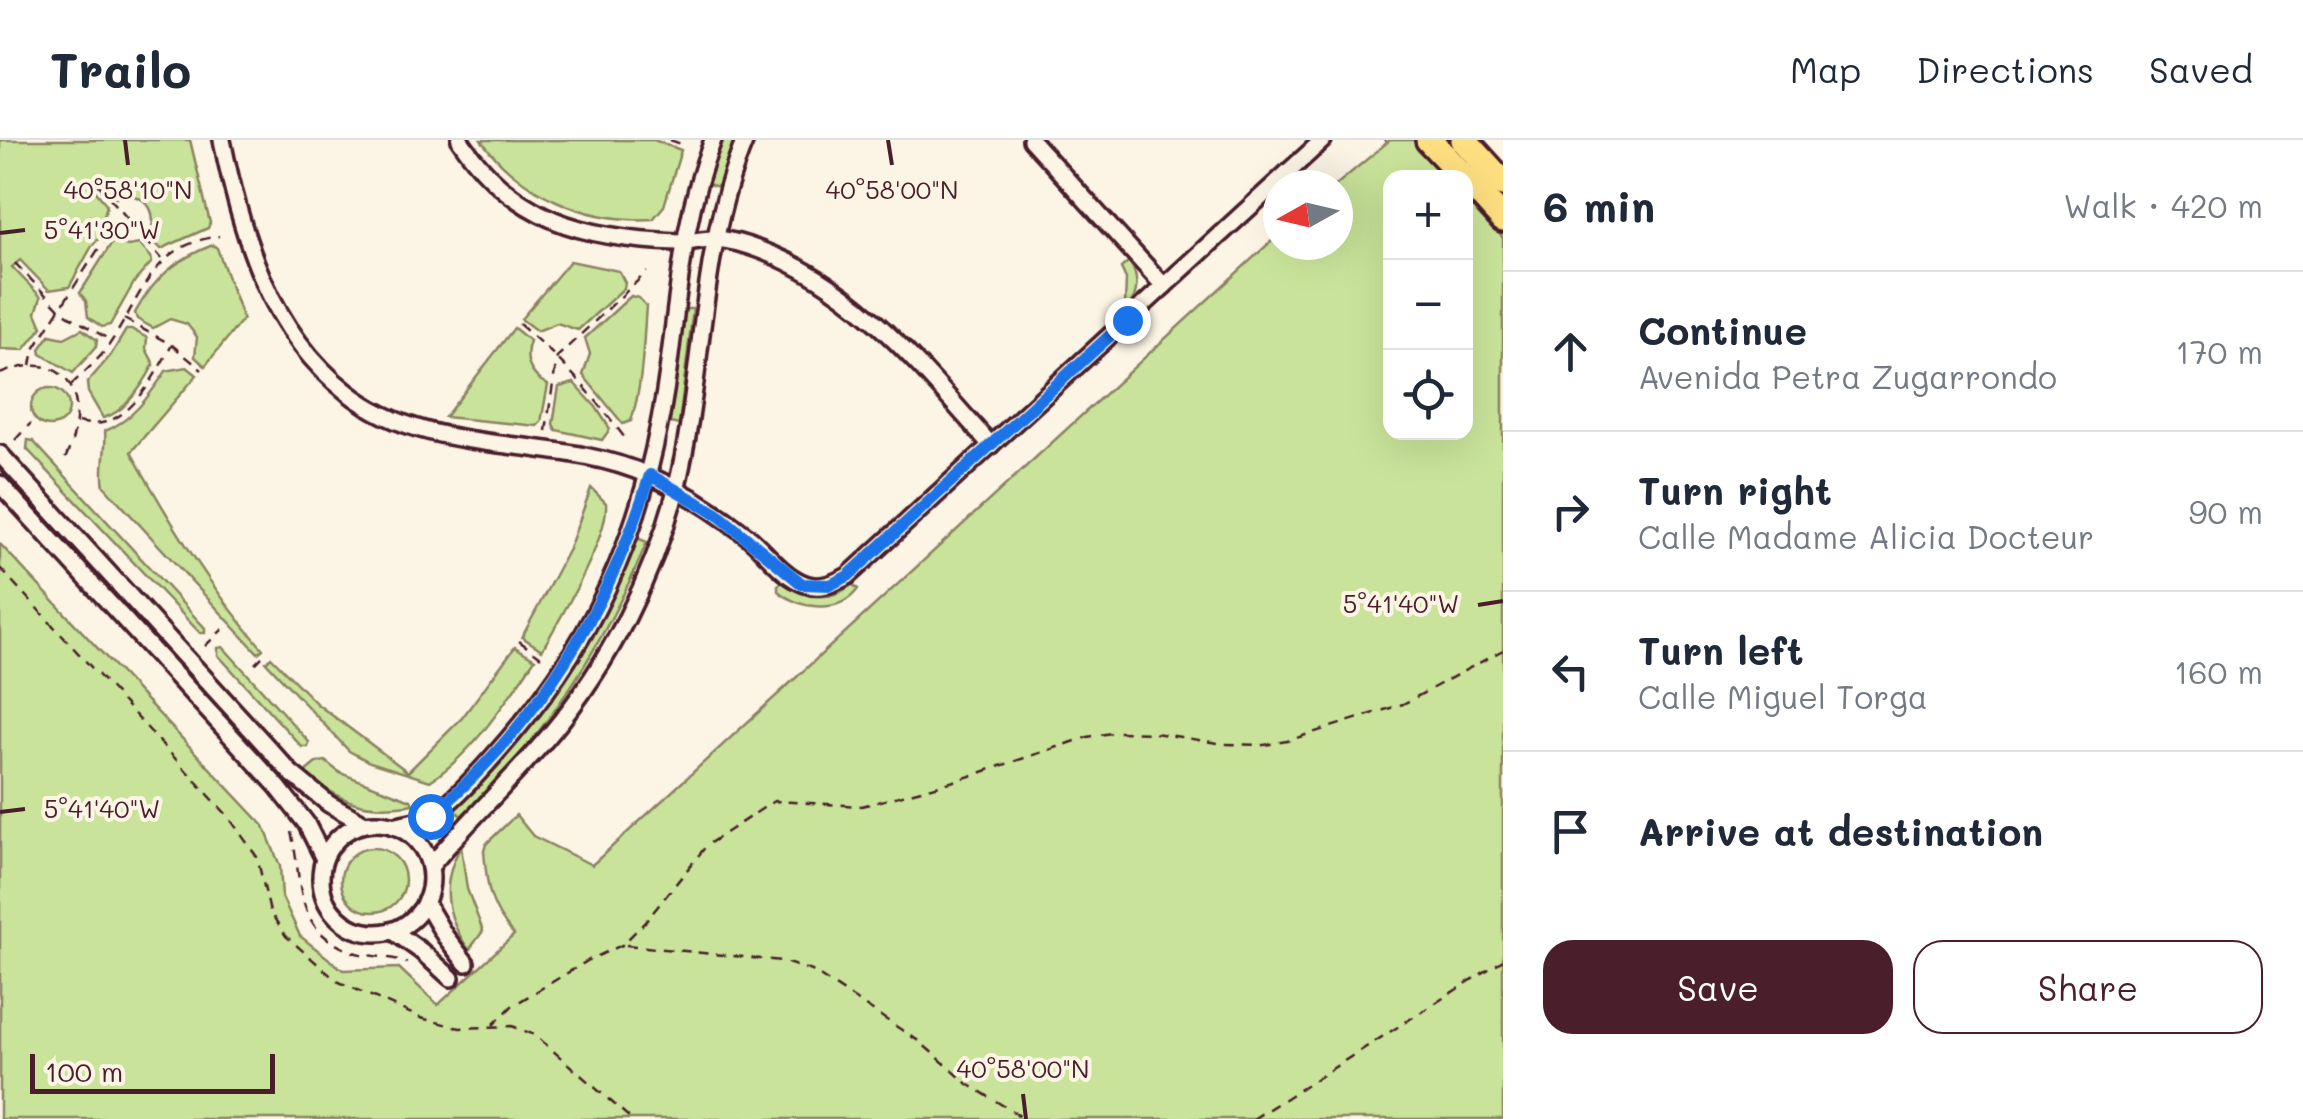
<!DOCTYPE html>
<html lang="en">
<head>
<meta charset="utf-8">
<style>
	body { margin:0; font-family:Mali,sans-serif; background:#f2f2f3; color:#1f2937 }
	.controls { position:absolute; right:30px; top:30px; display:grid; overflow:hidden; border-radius:20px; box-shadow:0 10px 40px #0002 }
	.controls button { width:90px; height:90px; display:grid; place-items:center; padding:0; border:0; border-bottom:2px solid #e0e1e3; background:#fff; color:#1f2937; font:50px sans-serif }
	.compass { position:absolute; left:1263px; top:30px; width:90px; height:90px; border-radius:50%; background:#fff; box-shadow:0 10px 40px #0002; rotate:262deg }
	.scale { position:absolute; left:30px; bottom:25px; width:245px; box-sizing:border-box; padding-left:10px; border:5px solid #4a1f2b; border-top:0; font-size:28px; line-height:35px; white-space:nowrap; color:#4a1f2b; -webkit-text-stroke:8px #fcf5e5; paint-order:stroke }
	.stop { position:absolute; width:30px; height:30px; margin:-22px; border:8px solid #1a73e8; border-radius:50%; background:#fff }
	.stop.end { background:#1a73e8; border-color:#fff; box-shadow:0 2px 10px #0008 }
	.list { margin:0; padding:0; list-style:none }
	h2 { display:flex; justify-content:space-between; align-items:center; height:130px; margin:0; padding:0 40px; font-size:42px }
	h2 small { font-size:32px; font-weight:400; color:#747a83 }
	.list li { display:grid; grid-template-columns:65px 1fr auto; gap:30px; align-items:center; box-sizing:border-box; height:160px; padding:0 40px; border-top:2px solid #e0e1e3 }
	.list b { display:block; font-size:38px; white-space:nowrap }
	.list p { margin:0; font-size:32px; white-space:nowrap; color:#747a83 }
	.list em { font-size:32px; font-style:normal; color:#747a83 }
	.actions { display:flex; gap:20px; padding:30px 40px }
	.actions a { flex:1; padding:22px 0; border:2px solid #4a1f2b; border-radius:30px; text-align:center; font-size:35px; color:#4a1f2b }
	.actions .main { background:#4a1f2b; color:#fff }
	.icon { flex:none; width:55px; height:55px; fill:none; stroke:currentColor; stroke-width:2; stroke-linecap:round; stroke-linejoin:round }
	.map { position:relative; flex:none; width:1503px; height:979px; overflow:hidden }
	header { display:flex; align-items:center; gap:60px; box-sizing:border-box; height:140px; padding:0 50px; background:#fff; border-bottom:2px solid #e0e1e3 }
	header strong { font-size:48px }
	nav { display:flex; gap:55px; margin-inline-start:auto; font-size:35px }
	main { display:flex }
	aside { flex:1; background:#fff }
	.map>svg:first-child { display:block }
	.green { fill:#c9e49a; stroke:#8a8262; stroke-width:2.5 }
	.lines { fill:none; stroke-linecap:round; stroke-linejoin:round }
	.street-casing { stroke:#4a1f2b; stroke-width:22 }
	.primary-casing { stroke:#4a1f2b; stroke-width:32 }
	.path { stroke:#4a1f2b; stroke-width:2.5; stroke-dasharray:10 8; stroke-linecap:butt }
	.street { stroke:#fcf5e5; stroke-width:15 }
	.primary { stroke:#fddf80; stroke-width:25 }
	.route { stroke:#1a73e8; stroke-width:12 }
	.ticks { fill:none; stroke:#4a1f2b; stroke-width:4 }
	.ticks-label { font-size:25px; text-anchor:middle; fill:#4a1f2b; stroke:#fcf5e5; stroke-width:8; stroke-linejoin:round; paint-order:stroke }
</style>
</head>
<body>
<header>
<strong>Trailo</strong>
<nav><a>Map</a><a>Directions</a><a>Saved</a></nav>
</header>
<main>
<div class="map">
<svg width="1503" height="979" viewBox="0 0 1503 979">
	<rect width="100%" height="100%" fill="#fcf5e5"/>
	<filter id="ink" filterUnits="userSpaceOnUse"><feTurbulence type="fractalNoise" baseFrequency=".01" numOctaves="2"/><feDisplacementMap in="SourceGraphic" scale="20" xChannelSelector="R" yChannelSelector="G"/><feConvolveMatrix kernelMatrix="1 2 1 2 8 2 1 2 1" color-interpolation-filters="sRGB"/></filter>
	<g filter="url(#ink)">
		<g class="green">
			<path d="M0 0H190L210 83 208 88 161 109 149 96C161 71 143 49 116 57L101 40 93 48 107 65 102 82 105 92 92 106 69 147 49 150 20 120 12 127 41 157 36 173 42 187 24 210 0 209Z"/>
			<path d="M481 0H654L681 10 664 66 653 79C587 83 520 54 481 0Z"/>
			<polygon points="723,0 734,0 718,47 708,44"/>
			<path d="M1390 0H1414L1448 37 1390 38V292H1466V56L1503 98V979H0V404L264 686 280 726 282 757 300 796 343 830 399 828 438 865 514 795C489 766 487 748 484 711L486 704 516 675 533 696 592 725 1278 95V105H1338L1336 45Z"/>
			<polygon points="113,101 128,106 139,104 151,117 152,122 135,141 110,185 102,187 88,177 86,161 80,153"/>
			<path d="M213 105 217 108 243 179 205 226 195 217 197 197 187 184 170 179 153 188 137 179 135 173C154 138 176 119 213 105Z"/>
			<polygon points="570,121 619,131 625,143 624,148 578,190 557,183 537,191 521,179"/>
			<path d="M1129 121C1139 137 1139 153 1128 168L1125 165 1126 139 1121 128Z"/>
			<path d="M631 156 639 158 646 166C643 204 643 244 631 281L623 284 583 235 590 214 585 198Z"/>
			<polygon points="684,169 693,169 679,285 670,283"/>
			<path d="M514 188 530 201C523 220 530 236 548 245L541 282 537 286 445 277Z"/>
			<polygon points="82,189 97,200 96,207 73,233 41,214 40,209 50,195 64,198"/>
			<path d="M126 190H133L147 198 146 209 154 224C144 243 125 273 103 278L88 252 87 243 111 215Z"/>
			<path d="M187 227 197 235 131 312C170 382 210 448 263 509L258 513 104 346C100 328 107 310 105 291 133 280 149 256 166 231Z"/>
			<polygon points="574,243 596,267 610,289 602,300 556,290 553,284 559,247"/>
			<circle cx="50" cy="267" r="19"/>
			<polygon points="28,300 33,301 205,488 205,493 200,493 27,309"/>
			<path d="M591 348 606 363C609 397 560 479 542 510L522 497 569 409Z"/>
			<path d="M637 398 647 402C603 507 545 599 461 676L454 669C537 597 597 499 637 398Z"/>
			<path d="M783 442C805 458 831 463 852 444L858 449C839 475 800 469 778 451V445Z"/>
			<polygon points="223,507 309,602 308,607 302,607 218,515 218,508"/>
			<path d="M515 507 535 519C505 562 474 613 430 641L370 622 349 611 266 522 271 517 317 564 408 632 462 578Z"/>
			<path d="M325 621 340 633 411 660 413 664C365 672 342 663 304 633L316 623Z"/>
			<path d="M461 706 467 749 483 791 469 810C445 776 440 743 461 706Z"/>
			<circle cx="373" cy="740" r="32"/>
		</g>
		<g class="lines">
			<g class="street-casing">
				<g id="street">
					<path d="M222 0C241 94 269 191 347 252 433 321 553 292 650 336 684 351 718 373 747 396 765 410 782 436 805 444 820 450 834 443 848 436L1323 0"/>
					<path d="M460 0C514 81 585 99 678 102 690 103 703 98 716 99 730 100 747 105 760 110 859 147 922 229 991 305"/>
					<polyline points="1031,0 1164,146"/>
					<polyline points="0,314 291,633 329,664 365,684"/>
					<polyline points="0,344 277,646 306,683 324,719"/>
					<circle cx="376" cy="738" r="55"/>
					<path d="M393 686C405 683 420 681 430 676 453 664 493 617 511 596 604 488 649 370 668 231 679 151 683 75 713 0"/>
					<path d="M430 727C468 680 513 639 552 592 609 524 654 435 676 350 705 233 698 112 745 0"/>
					<polyline points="425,762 445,796 466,823"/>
					<polyline points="393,791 421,811 451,838"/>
				</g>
			</g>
			<g class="primary-casing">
				<g id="primary">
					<polyline points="1429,0 1465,38"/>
					<polyline points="1464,0 1503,43"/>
					<polyline points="1466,38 1503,79"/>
				</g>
			</g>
			<g class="path">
				<polyline points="670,0 687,6"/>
				<polyline points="1385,1 1386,0"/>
				<polyline points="98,44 162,119"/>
				<polyline points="15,123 61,171 110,200"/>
				<polyline points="124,179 172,205 202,230"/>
				<path d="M519 184C566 224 591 252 627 301"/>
				<polyline points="31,226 34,209 99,108 111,93 129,80"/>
				<path d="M0 234C71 204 92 262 65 319"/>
				<path d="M71 245C82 234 94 224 104 212 141 163 147 106 219 96"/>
				<path d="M78 282C127 295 152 239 172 205"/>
				<polyline points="546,291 557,217 647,132"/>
				<polyline points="15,300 31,283"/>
				<polyline points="0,428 228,676 257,717 270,772 286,796 337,841 421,878 460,888 512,886 535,895 631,979"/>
				<polyline points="519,501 541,517"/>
				<polyline points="205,506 223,489"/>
				<polyline points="255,524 267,512"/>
				<path d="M291 692C304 743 291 789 353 812 371 818 390 815 407 823"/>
				<polyline points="626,805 781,821 812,831 920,902 968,944 1025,979"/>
				<polyline points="493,885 512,866 589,820 622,805 646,781 707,705 774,661 862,666 958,640 1088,597 1116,592 1155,593 1224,604 1264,605 1287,601 1403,564 1503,510"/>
				<polyline points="1253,979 1503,820"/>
			</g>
			<use href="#street" class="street"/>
			<use href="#primary" class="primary"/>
		</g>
	</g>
	<g class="lines" filter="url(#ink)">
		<path class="route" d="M430 676C537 587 609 468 650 335L717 374 802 444 830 445 848 436 1127 180"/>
	</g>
	<path class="ticks" d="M125 0 128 25M888 0 892 25M0 93 25 90M1478 465 1503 461M0 672 25 669M1023 954 1026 979"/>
	<g class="ticks-label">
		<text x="128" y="59">40°58'10"N</text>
		<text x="892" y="59">40°58'00"N</text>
		<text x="102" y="99">5°41'30"W</text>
		<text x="1401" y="473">5°41'40"W</text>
		<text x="102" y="678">5°41'40"W</text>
		<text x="1023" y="938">40°58'00"N</text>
	</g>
</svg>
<div class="controls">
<button>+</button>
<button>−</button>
<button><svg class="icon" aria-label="locate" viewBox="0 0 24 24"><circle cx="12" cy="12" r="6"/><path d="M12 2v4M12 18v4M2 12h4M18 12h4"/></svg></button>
</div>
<svg class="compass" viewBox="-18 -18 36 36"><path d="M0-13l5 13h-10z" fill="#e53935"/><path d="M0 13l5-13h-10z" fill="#747a83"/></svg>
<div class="scale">100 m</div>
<div class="stop" style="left:430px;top:676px"></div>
<div class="stop end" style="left:1127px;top:180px"></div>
</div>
<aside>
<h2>6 min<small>Walk · 420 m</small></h2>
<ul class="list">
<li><svg class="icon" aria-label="ahead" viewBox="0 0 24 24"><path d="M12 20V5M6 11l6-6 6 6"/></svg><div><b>Continue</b><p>Avenida Petra Zugarrondo</p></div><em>170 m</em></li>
<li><svg class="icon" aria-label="right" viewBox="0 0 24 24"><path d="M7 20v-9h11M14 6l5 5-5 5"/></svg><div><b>Turn right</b><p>Calle Madame Alicia Docteur</p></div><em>90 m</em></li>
<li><svg class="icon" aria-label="left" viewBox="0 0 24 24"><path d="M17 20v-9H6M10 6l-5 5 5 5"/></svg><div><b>Turn left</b><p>Calle Miguel Torga</p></div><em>160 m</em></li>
<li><svg class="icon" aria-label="arrive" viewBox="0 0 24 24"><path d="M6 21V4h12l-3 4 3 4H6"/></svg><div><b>Arrive at destination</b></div></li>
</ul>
<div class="actions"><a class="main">Save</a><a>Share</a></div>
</aside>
</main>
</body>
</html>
